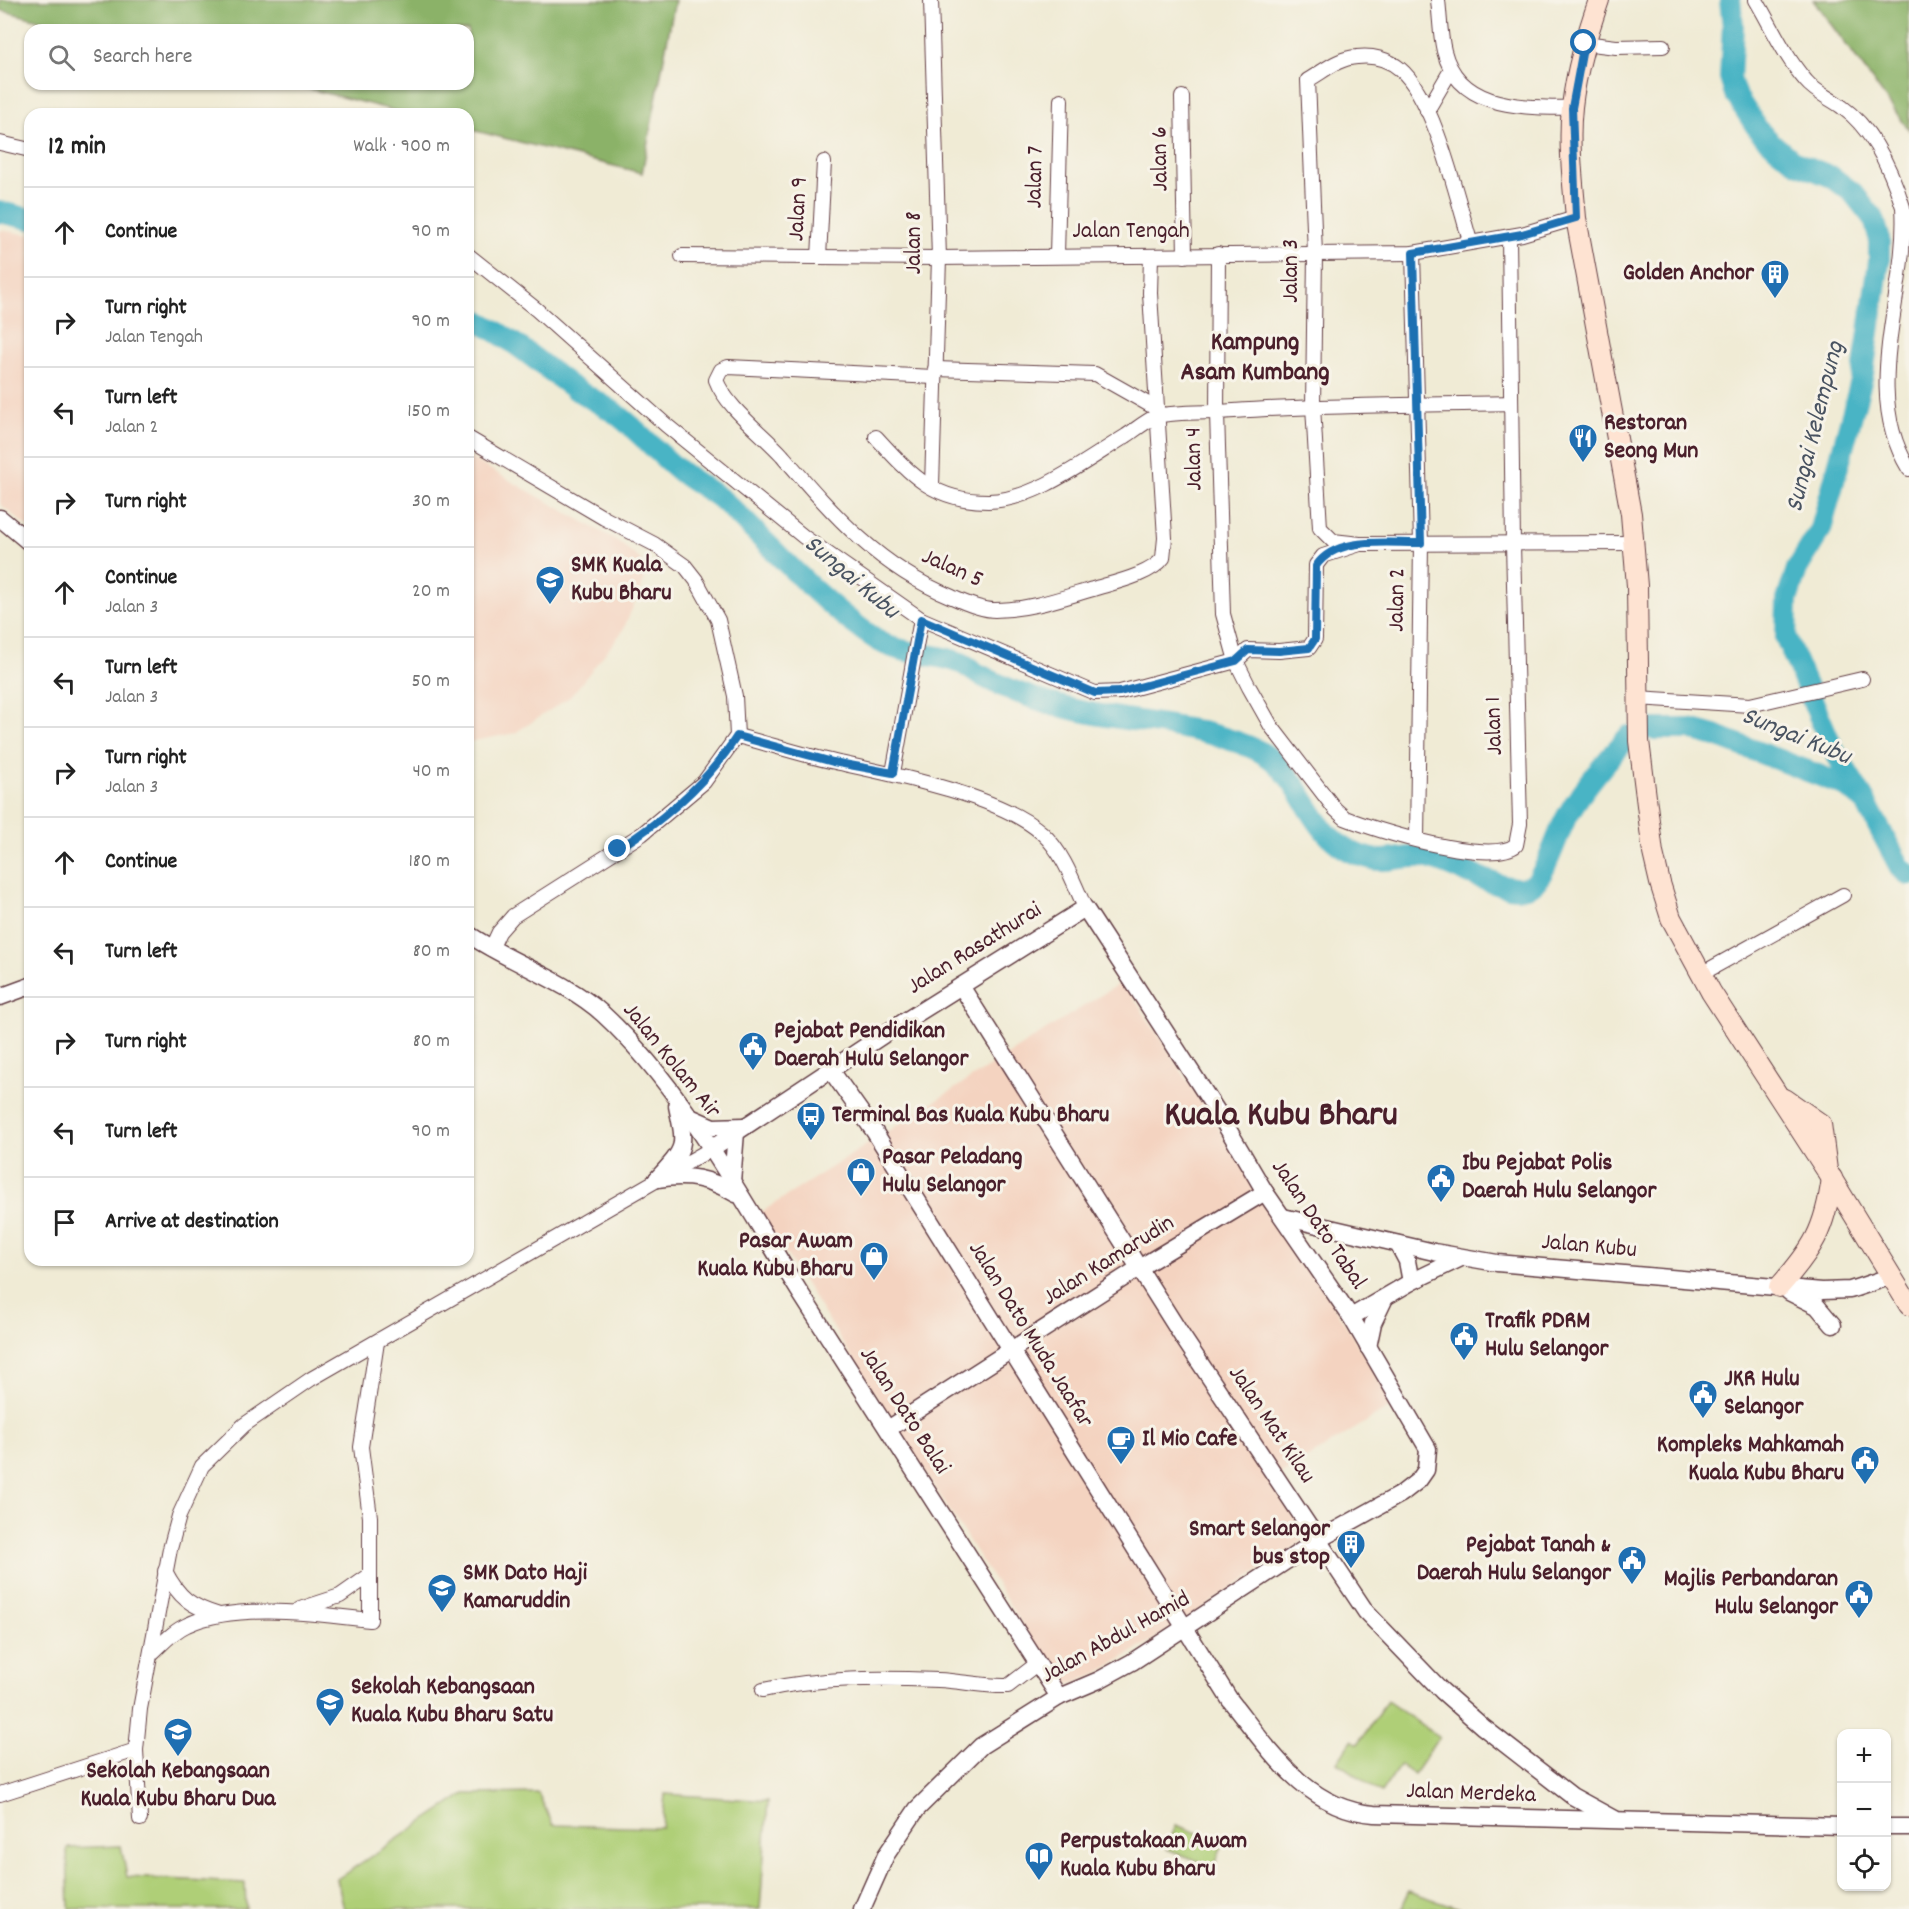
<!DOCTYPE html>
<html lang="en">
<head>
<meta charset="utf-8">
<style>
	body { margin:0; font-family:Dekko,sans-serif; background:#f2f2f2; color:#222 }
	.controls { position:absolute; right:18px; bottom:18px; display:grid; overflow:hidden; border-radius:12px; box-shadow:0 2px 4px #0004 }
	.controls button { width:54px; height:54px; display:grid; place-items:center; padding:0; border:0; border-bottom:2px solid #e0e0e0; background:#fff; color:#222; font:30px sans-serif }
	.stop { position:absolute; width:18px; height:18px; margin:-14px; border:4px solid #1f6fb2; border-radius:50%; background:#fff }
	.stop.end { background:#1f6fb2; border-color:#fff; box-shadow:0 2px 6px #0008 }
	.list { margin:0; padding:0; list-style:none }
	h2 { display:flex; justify-content:space-between; align-items:center; height:78px; margin:0; padding:0 24px; font-size:26px }
	h2 small { font-size:20px; font-weight:400; color:#767676 }
	.list li { display:grid; grid-template-columns:39px 1fr auto; gap:18px; align-items:center; box-sizing:border-box; height:90px; padding:0 24px; border-top:2px solid #e0e0e0 }
	.list b { display:block; font-size:22px; white-space:nowrap }
	.list p { margin:0; font-size:20px; white-space:nowrap; color:#767676 }
	.list em { font-size:20px; font-style:normal; color:#767676 }
	.icon { flex:none; width:33px; height:33px; fill:none; stroke:currentColor; stroke-width:2; stroke-linecap:round; stroke-linejoin:round }
	.map { position:relative; flex:none; width:1909px; height:1909px; overflow:hidden }
	.search { position:absolute; background:#fff; box-shadow:0 2px 4px #0004; left:24px; top:24px; width:450px; height:66px; display:flex; align-items:center; gap:15px; box-sizing:border-box; padding:0 21px; border-radius:18px; color:#767676; font-size:22px }
	.panel { position:absolute; background:#fff; box-shadow:0 2px 4px #0004; left:24px; top:108px; width:450px; height:1158px; border-radius:18px }
	.map>svg:first-child { display:block }
	.built { fill:#f4d3c0 }
	.green { fill:#afcf77; stroke:#7c7751; stroke-width:1.5 }
	.forest { fill:#8bb268; stroke:#6a684a; stroke-width:1.5 }
	.lines { fill:none; stroke-linecap:round; stroke-linejoin:round }
	.river { stroke:#48b4c5; stroke-width:22 }
	.minor-casing { stroke:#633e44; stroke-width:16 }
	.tertiary-casing { stroke:#633e44; stroke-width:19 }
	.secondary-casing { stroke:#633e44; stroke-width:22 }
	.minor { stroke:#fff; stroke-width:14 }
	.tertiary { stroke:#fff; stroke-width:16 }
	.secondary { stroke:#fee3d2; stroke-width:20 }
	.route { stroke:#1f6fb2; stroke-width:8 }
	.labels { text-anchor:middle; dominant-baseline:central; stroke-width:6; stroke-linejoin:round; paint-order:stroke }
	.street-label { font-size:24px; fill:#4a1f2b; stroke:#f7f3e8 }
	.poi-label { font-size:24px; font-weight:bold; fill:#4a1f2b; stroke:#f7f3e8; text-anchor:start }
	.neighbourhood-label { font-size:26px; font-weight:bold; fill:#4a1f2b; stroke:#f7f3e8 }
	.water-label { font-size:26px; font-style:italic; fill:#495361; stroke:#f7f3e8 }
	.town-label { font-size:36px; font-weight:bold; fill:#4a1f2b; stroke:#f7f3e8 }
</style>
</head>
<body>
<div class="map">
<svg width="1909" height="1909" viewBox="0 0 1909 1909">
	<rect width="100%" height="100%" fill="#f7f3e8"/>
	<filter id="ink" filterUnits="userSpaceOnUse"><feTurbulence type="fractalNoise" baseFrequency=".0167" numOctaves="2"/><feDisplacementMap in="SourceGraphic" scale="12" xChannelSelector="R" yChannelSelector="G"/><feConvolveMatrix kernelMatrix="1 2 1 2 8 2 1 2 1" color-interpolation-filters="sRGB"/></filter>
	<filter id="wash" filterUnits="userSpaceOnUse"><feTurbulence type="fractalNoise" baseFrequency=".008" numOctaves="4" result="noise"/><feDisplacementMap in="SourceGraphic" scale="24" xChannelSelector="R" yChannelSelector="G"/><feGaussianBlur stdDeviation="1.35" result="paint"/><feColorMatrix in="noise" values="0 0 0 0 0 0 0 0 0 0 0 0 0 0 0 0 0 1.4 0 .05"/><feComposite in="paint" operator="in"/></filter>
	<g filter="url(#wash)">
		<rect width="100%" height="100%" fill="#f0ebd5"/>
		<g class="built">
			<polygon points="0,230 30,235 30,529 0,504"/>
			<polygon points="468,457 616,540 641,560 644,581 622,632 570,697 515,733 468,742"/>
			<polygon points="1123,981 1344,1322 1393,1405 1271,1481 1307,1538 1174,1627 1098,1673 1062,1687 760,1213"/>
		</g>
		<g class="green">
			<polygon points="1387,1701 1439,1737 1414,1774 1400,1765 1381,1793 1337,1762 1352,1740 1358,1744"/>
			<polygon points="538,1793 553,1825 662,1828 665,1794 768,1801 760,1909 344,1909 337,1879 465,1794"/>
			<polygon points="1176,1825 1223,1843 1214,1867 1167,1849"/>
			<polygon points="121,1846 127,1877 245,1883 246,1909 69,1909 67,1848"/>
			<polygon points="1408,1891 1462,1909 1403,1909"/>
		</g>
		<g class="forest">
			<polygon points="0,0 675,0 642,173 468,129 468,114 408,114 290,84 468,84 468,30 77,30 0,10"/>
			<polygon points="1813,0 1909,0 1909,130"/>
		</g>
		<g class="lines">
			<g class="river">
				<polyline points="1730,0 1733,26 1730,78 1735,94 1759,131 1776,147 1797,163 1832,177 1853,193 1874,219 1879,237 1879,261 1863,374 1821,529 1797,569 1787,600 1786,638 1833,749 1865,801"/>
				<polyline points="0,212 30,219"/>
				<path d="M468 316C506 334 536 360 569 385 585 396 603 404 618 415 641 433 659 455 682 473 697 485 715 492 729 506 775 550 825 608 879 641 905 656 934 652 961 663 968 666 973 672 980 675 1006 689 1038 701 1067 708 1127 723 1192 723 1250 747 1312 771 1302 845 1373 859 1390 863 1405 855 1423 857 1451 860 1507 899 1532 885 1544 878 1557 836 1564 822 1577 795 1609 758 1629 736"/>
				<polyline points="1652,729 1690,729 1719,737 1844,785 1865,801 1901,869 1909,875"/>
			</g>
		</g>
	</g>
	<g filter="url(#ink)">
		<g class="lines">
			<g class="minor-casing">
				<g id="minor">
					<polyline points="931,0 939,258 932,485"/>
					<path d="M1438 0C1440 17 1440 35 1444 51 1459 110 1523 107 1572 108"/>
					<path d="M1756 0C1772 27 1785 57 1806 81 1816 93 1830 98 1842 107 1873 129 1892 172 1903 207 1909 293 1859 389 1909 469"/>
					<polyline points="1584,43 1616,47 1663,46"/>
					<polyline points="1182,97 1185,256"/>
					<polyline points="1427,111 1451,70"/>
					<polyline points="0,143 30,150"/>
					<path d="M1470 241C1457 198 1434 97 1400 69 1388 59 1372 55 1357 57 1338 58 1324 71 1308 80L1315 254 1313 406 1320 528 1333 541 1360 544 1633 543"/>
					<polyline points="1413,253 1421,543 1417,840"/>
					<path d="M1218 254 1217 413 1223 614 1236 661 1249 687 1271 726 1335 809 1345 818C1375 830 1490 866 1516 845L1520 824 1513 544 1509 236"/>
					<polyline points="468,255 537,310 666,425 804,537 921,619 1095,693 1120,692 1236,661 1248,650 1279,651 1309,648 1315,639 1316,565 1323,556 1360,544"/>
					<polyline points="1057,255 1061,100"/>
					<polyline points="682,256 939,258 1413,253 1522,234 1576,218"/>
					<polyline points="819,257 824,162"/>
					<polyline points="935,369 1095,374 1157,409"/>
					<path d="M934 377 728 367 721 370 716 380C726 407 763 434 782 455 833 514 878 567 952 597 965 603 981 610 995 610 1029 610 1062 598 1093 589 1112 583 1151 575 1163 558L1165 538 1150 293 1151 256"/>
					<path d="M876 437C911 475 933 501 988 501 1034 501 1088 459 1126 436 1135 430 1147 420 1157 416 1174 411 1214 413 1234 411 1326 405 1418 405 1511 403"/>
					<polyline points="468,438 604,518 654,544 685,566 696,580 718,620 735,696 737,736 704,782 642,834 513,916 499,932 491,949"/>
					<polyline points="1637,698 1750,705 1862,679"/>
					<path d="M737 736C770 744 802 755 835 762 891 774 999 795 1042 833 1063 852 1074 883 1085 908"/>
					<polyline points="893,773 921,619"/>
					<polyline points="1701,974 1843,895"/>
					<path d="M165 1571C179 1598 190 1606 219 1615"/>
					<polyline points="300,1609 340,1596 370,1575"/>
					<path d="M151 1654C162 1644 173 1631 187 1625 235 1602 317 1614 370 1620V1517L361 1447 377 1342"/>
					<path d="M763 1690C819 1677 881 1678 938 1680 962 1681 985 1687 1008 1686L1038 1663"/>
					<polyline points="0,1794 136,1750"/>
					<polyline points="140,1819 136,1750 140,1709 170,1549 179,1516 202,1466 244,1425 311,1379 711,1149"/>
				</g>
			</g>
			<g class="tertiary-casing">
				<g id="tertiary">
					<polyline points="0,518 30,543"/>
					<path d="M468 934C511 963 565 980 603 1014 684 1089 741 1198 799 1291 885 1427 972 1562 1059 1697"/>
					<polyline points="961,986 1182,1336 1366,1612 1442,1691 1483,1727 1572,1796 1614,1819"/>
					<polyline points="0,997 30,986"/>
					<path d="M830 1069 874 1131 1230 1700C1269 1749 1306 1809 1374 1814L1842 1826"/>
					<polyline points="688,1116 713,1127 744,1126"/>
					<polyline points="711,1149 883,1035 1085,908 1222,1119 1265,1192 1351,1317 1428,1449 1426,1470 1419,1480 1401,1494 1318,1540 1132,1662 1099,1680 1059,1697 981,1746 917,1809 886,1855 862,1909"/>
					<path d="M657 1179C686 1147 686 1148 677 1106"/>
					<path d="M657 1179C689 1174 709 1178 736 1194"/>
					<polyline points="732,1182 736,1132"/>
					<polyline points="1283,1217 1434,1252 1497,1263 1822,1291 1850,1290 1892,1276"/>
					<polyline points="1398,1244 1407,1261 1411,1282"/>
					<polyline points="1789,1292 1817,1306 1833,1325"/>
					<polyline points="1351,1317 1411,1282 1461,1258"/>
					<polyline points="1368,1347 1373,1323 1384,1300"/>
					<polyline points="888,1429 1139,1268 1265,1192"/>
					<polyline points="1886,1827 1909,1827"/>
				</g>
			</g>
			<g class="secondary-casing">
				<g id="secondary">
					<path d="M1599 0C1587 35 1576 70 1572 107 1568 143 1573 182 1576 218L1631 514 1637 586 1639 741 1653 853 1660 883 1671 918 1711 992 1827 1171 1909 1305"/>
					<polyline points="1785,1099 1821,1124 1827,1170"/>
					<path d="M1779 1287C1813 1249 1825 1230 1832 1178"/>
				</g>
			</g>
			<use href="#minor" class="minor"/>
			<use href="#tertiary" class="tertiary"/>
			<use href="#secondary" class="secondary"/>
		</g>
	</g>
	<g class="lines" filter="url(#ink)">
		<path class="route" d="M618 849C665 819 707 783 737 736L833 762 893 773 921 619 1095 693 1120 692 1236 661 1248 650 1279 651 1309 648 1315 639 1316 566C1337 535 1389 544 1421 543L1413 253 1522 234 1576 218 1572 108 1584 43"/>
	</g>
	<defs>
		<g id="building-pin" transform="scale(1.5)"><path d="M0 17L-7.5 6A9.5 9.5 0 1 1 7.5 6Z" fill="#1f6fb2" stroke="#f7f3e8"/><path d="M-4-6H4V6H1V3H-1V6H-4ZM-2.5-4.3h1.7v1.8h-1.7ZM.8-4.3h1.7v1.8H.8ZM-2.5-1h1.7V.8h-1.7ZM.8-1h1.7V.8H.8Z" fill="#fff"/></g>
		<g id="restaurant-pin" transform="scale(1.5)"><path d="M0 17L-7.5 6A9.5 9.5 0 1 1 7.5 6Z" fill="#1f6fb2" stroke="#f7f3e8"/><path d="M-5-6h1v4h1v-4h1v4h1v-4h1v5L-1.5 .5V6h-2V.5L-5-1ZM5-6V6H3V1.5H1.5Q1.5-4 5-6Z" fill="#fff"/></g>
		<g id="school-pin" transform="scale(1.5)"><path d="M0 17L-7.5 6A9.5 9.5 0 1 1 7.5 6Z" fill="#1f6fb2" stroke="#f7f3e8"/><path d="M0-5L7-2L0 1L-7-2ZM-4 1L0 2.5L4 1V4Q0 6-4 4Z" fill="#fff"/></g>
		<g id="civic-pin" transform="scale(1.5)"><path d="M0 17L-7.5 6A9.5 9.5 0 1 1 7.5 6Z" fill="#1f6fb2" stroke="#f7f3e8"/><path d="M-.6-6.5H3V-4.5H.6V-3L4-1V1h2V6H-6V1h2V-1L-.6-3ZM-1.2 2.5V6h2.4V2.5Z" fill="#fff"/></g>
		<g id="bus-pin" transform="scale(1.5)"><path d="M0 17L-7.5 6A9.5 9.5 0 1 1 7.5 6Z" fill="#1f6fb2" stroke="#f7f3e8"/><path d="M-5-6H5V4H4V6H2V4H-2V6H-4V4H-5ZM-3.5-4V0h7V-4ZM-3.5 1.2v1.5H-2V1.2ZM2 1.2v1.5H3.5V1.2Z" fill="#fff"/></g>
		<g id="shop-pin" transform="scale(1.5)"><path d="M0 17L-7.5 6A9.5 9.5 0 1 1 7.5 6Z" fill="#1f6fb2" stroke="#f7f3e8"/><path d="M-5-2.5h2.3a2.7 3.5 0 0 1 5.4 0H5L5.5 6h-11ZM-1.5-2.5h3a1.5 2.3 0 0 0-3 0Z" fill="#fff"/></g>
		<g id="cafe-pin" transform="scale(1.5)"><path d="M0 17L-7.5 6A9.5 9.5 0 1 1 7.5 6Z" fill="#1f6fb2" stroke="#f7f3e8"/><path d="M-5.5-4.5H6V0H3Q3 3.5 0 3.5H-2.5Q-5.5 3.5-5.5 0ZM3-3.2v2h1.7v-2ZM-6 4.5H4V6H-6Z" fill="#fff"/></g>
		<g id="library-pin" transform="scale(1.5)"><path d="M0 17L-7.5 6A9.5 9.5 0 1 1 7.5 6Z" fill="#1f6fb2" stroke="#f7f3e8"/><path d="M-6-4Q-3-5.5-.7-3.5V5Q-3 3-6 4ZM6-4Q3-5.5 .7-3.5V5Q3 3 6 4Z" fill="#fff"/></g>
	</defs>
	<g fill-rule="evenodd">
		<use href="#building-pin" x="1775" y="274"/>
		<use href="#restaurant-pin" x="1583" y="438"/>
		<use href="#school-pin" x="550" y="580"/>
		<use href="#civic-pin" x="753" y="1046"/>
		<use href="#bus-pin" x="811" y="1116"/>
		<use href="#shop-pin" x="861" y="1172"/>
		<use href="#civic-pin" x="1441" y="1178"/>
		<use href="#shop-pin" x="874" y="1256"/>
		<use href="#civic-pin" x="1464" y="1336"/>
		<use href="#civic-pin" x="1703" y="1394"/>
		<use href="#cafe-pin" x="1121" y="1440"/>
		<use href="#civic-pin" x="1865" y="1460"/>
		<use href="#building-pin" x="1351" y="1544"/>
		<use href="#civic-pin" x="1632" y="1560"/>
		<use href="#school-pin" x="442" y="1588"/>
		<use href="#civic-pin" x="1859" y="1594"/>
		<use href="#school-pin" x="330" y="1702"/>
		<use href="#school-pin" x="178" y="1732"/>
		<use href="#library-pin" x="1039" y="1856"/>
	</g>
	<g class="labels">
		<g class="street-label">
			<text transform="translate(1161 159) rotate(-91)">Jalan 6</text>
			<text transform="translate(1036 177) rotate(-89)">Jalan 7</text>
			<text transform="translate(799 209) rotate(-87)">Jalan 9</text>
			<text x="1131" y="232">Jalan Tengah</text>
			<text transform="translate(915 243) rotate(-90)">Jalan 8</text>
			<text transform="translate(1292 271) rotate(-90)">Jalan 3</text>
			<text transform="translate(1195 459) rotate(-91)">Jalan 4</text>
			<text transform="translate(952 569) rotate(24)">Jalan 5</text>
			<text transform="translate(1398 600) rotate(-89)">Jalan 2</text>
			<text transform="translate(1495 726) rotate(-92)">Jalan 1</text>
			<text transform="translate(975 949) rotate(-32)">Jalan Rasathurai</text>
			<text transform="translate(671 1061) rotate(51)">Jalan Kolam Air</text>
			<text transform="translate(1318 1225) rotate(56)">Jalan Dato Tabal</text>
			<text transform="translate(1589 1247) rotate(5)">Jalan Kubu</text>
			<text transform="translate(1109 1261) rotate(-32)">Jalan Kamarudin</text>
			<text transform="translate(1030 1335) rotate(58)">Jalan Dato Muda Jaafar</text>
			<text transform="translate(904 1411) rotate(57)">Jalan Dato Balai</text>
			<text transform="translate(1271 1425) rotate(56)">Jalan Mat Kilau</text>
			<text transform="translate(1116 1638) rotate(-29)">Jalan Abdul Hamid</text>
			<text transform="translate(1471 1794) rotate(2)">Jalan Merdeka</text>
		</g>
		<g class="poi-label">
			<text x="1754" y="274" text-anchor="end">Golden Anchor</text>
			<text x="1604" y="424">Restoran<tspan x="1604" dy="28">Seong Mun</tspan></text>
			<text x="571" y="566">SMK Kuala<tspan x="571" dy="28">Kubu Bharu</tspan></text>
			<text x="774" y="1032">Pejabat Pendidikan<tspan x="774" dy="28">Daerah Hulu Selangor</tspan></text>
			<text x="832" y="1116">Terminal Bas Kuala Kubu Bharu</text>
			<text x="882" y="1158">Pasar Peladang<tspan x="882" dy="28">Hulu Selangor</tspan></text>
			<text x="1462" y="1164">Ibu Pejabat Polis<tspan x="1462" dy="28">Daerah Hulu Selangor</tspan></text>
			<text x="853" y="1242" text-anchor="end">Pasar Awam<tspan x="853" dy="28">Kuala Kubu Bharu</tspan></text>
			<text x="1485" y="1322">Trafik PDRM<tspan x="1485" dy="28">Hulu Selangor</tspan></text>
			<text x="1724" y="1380">JKR Hulu<tspan x="1724" dy="28">Selangor</tspan></text>
			<text x="1142" y="1440">Il Mio Cafe</text>
			<text x="1844" y="1446" text-anchor="end">Kompleks Mahkamah<tspan x="1844" dy="28">Kuala Kubu Bharu</tspan></text>
			<text x="1330" y="1530" text-anchor="end">Smart Selangor<tspan x="1330" dy="28">bus stop</tspan></text>
			<text x="1611" y="1546" text-anchor="end">Pejabat Tanah &amp;<tspan x="1611" dy="28">Daerah Hulu Selangor</tspan></text>
			<text x="463" y="1574">SMK Dato Haji<tspan x="463" dy="28">Kamaruddin</tspan></text>
			<text x="1838" y="1580" text-anchor="end">Majlis Perbandaran<tspan x="1838" dy="28">Hulu Selangor</tspan></text>
			<text x="351" y="1688">Sekolah Kebangsaan<tspan x="351" dy="28">Kuala Kubu Bharu Satu</tspan></text>
			<text x="178" y="1772" text-anchor="middle">Sekolah Kebangsaan<tspan x="178" dy="28">Kuala Kubu Bharu Dua</tspan></text>
			<text x="1060" y="1842">Perpustakaan Awam<tspan x="1060" dy="28">Kuala Kubu Bharu</tspan></text>
		</g>
		<g class="neighbourhood-label">
			<text x="1255" y="343">Kampung<tspan x="1255" dy="30">Asam Kumbang</tspan></text>
		</g>
		<g class="water-label">
			<text transform="translate(1816 427) rotate(-76)">Sungai Kelempung</text>
			<text transform="translate(851 578) rotate(40)">Sungai Kubu</text>
			<text transform="translate(1796 737) rotate(22)">Sungai Kubu</text>
		</g>
		<g class="town-label">
			<text x="1281" y="1117">Kuala Kubu Bharu</text>
		</g>
	</g>
</svg>
<div class="controls">
<button>+</button>
<button>−</button>
<button><svg class="icon" aria-label="locate" viewBox="0 0 24 24"><circle cx="12" cy="12" r="6"/><path d="M12 2v4M12 18v4M2 12h4M18 12h4"/></svg></button>
</div>
<div class="stop" style="left:1584px;top:43px"></div>
<div class="stop end" style="left:618px;top:849px"></div>
<div class="search"><svg class="icon" aria-label="search" viewBox="0 0 24 24"><circle cx="10" cy="10" r="6"/><path d="M15 15l6 6"/></svg>Search here</div>
<section class="panel">
<h2>12 min<small>Walk · 900 m</small></h2>
<ul class="list">
<li><svg class="icon" aria-label="ahead" viewBox="0 0 24 24"><path d="M12 20V5M6 11l6-6 6 6"/></svg><div><b>Continue</b></div><em>90 m</em></li>
<li><svg class="icon" aria-label="right" viewBox="0 0 24 24"><path d="M7 20v-9h11M14 6l5 5-5 5"/></svg><div><b>Turn right</b><p>Jalan Tengah</p></div><em>90 m</em></li>
<li><svg class="icon" aria-label="left" viewBox="0 0 24 24"><path d="M17 20v-9H6M10 6l-5 5 5 5"/></svg><div><b>Turn left</b><p>Jalan 2</p></div><em>150 m</em></li>
<li><svg class="icon" aria-label="right" viewBox="0 0 24 24"><path d="M7 20v-9h11M14 6l5 5-5 5"/></svg><div><b>Turn right</b></div><em>30 m</em></li>
<li><svg class="icon" aria-label="ahead" viewBox="0 0 24 24"><path d="M12 20V5M6 11l6-6 6 6"/></svg><div><b>Continue</b><p>Jalan 3</p></div><em>20 m</em></li>
<li><svg class="icon" aria-label="left" viewBox="0 0 24 24"><path d="M17 20v-9H6M10 6l-5 5 5 5"/></svg><div><b>Turn left</b><p>Jalan 3</p></div><em>50 m</em></li>
<li><svg class="icon" aria-label="right" viewBox="0 0 24 24"><path d="M7 20v-9h11M14 6l5 5-5 5"/></svg><div><b>Turn right</b><p>Jalan 3</p></div><em>40 m</em></li>
<li><svg class="icon" aria-label="ahead" viewBox="0 0 24 24"><path d="M12 20V5M6 11l6-6 6 6"/></svg><div><b>Continue</b></div><em>180 m</em></li>
<li><svg class="icon" aria-label="left" viewBox="0 0 24 24"><path d="M17 20v-9H6M10 6l-5 5 5 5"/></svg><div><b>Turn left</b></div><em>80 m</em></li>
<li><svg class="icon" aria-label="right" viewBox="0 0 24 24"><path d="M7 20v-9h11M14 6l5 5-5 5"/></svg><div><b>Turn right</b></div><em>80 m</em></li>
<li><svg class="icon" aria-label="left" viewBox="0 0 24 24"><path d="M17 20v-9H6M10 6l-5 5 5 5"/></svg><div><b>Turn left</b></div><em>90 m</em></li>
<li><svg class="icon" aria-label="arrive" viewBox="0 0 24 24"><path d="M6 21V4h12l-3 4 3 4H6"/></svg><div><b>Arrive at destination</b></div></li>
</ul>
</section>
</div>
</body>
</html>
